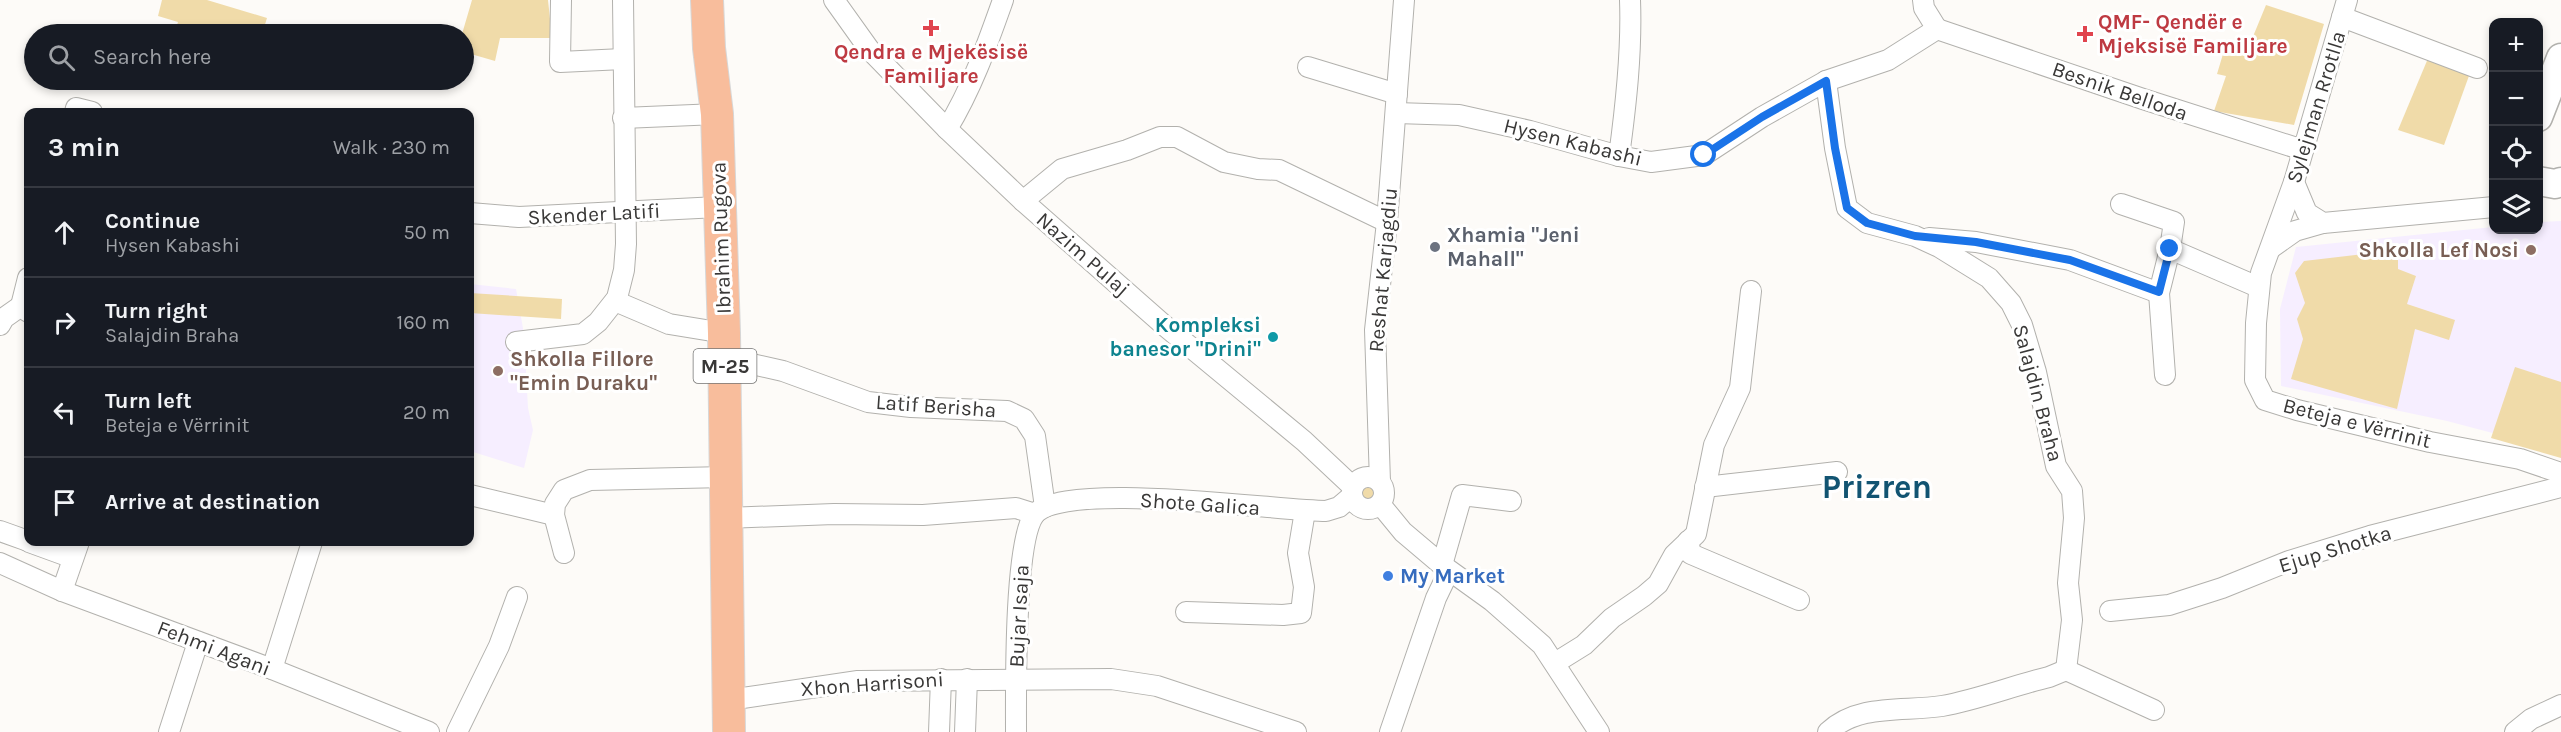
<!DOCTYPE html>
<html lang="en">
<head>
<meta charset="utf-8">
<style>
	body { margin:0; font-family:Karla,sans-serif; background:#242831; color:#f1f3f6 }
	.controls { position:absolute; right:18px; top:18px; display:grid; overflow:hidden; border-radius:12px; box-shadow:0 3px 9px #0003 }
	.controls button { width:54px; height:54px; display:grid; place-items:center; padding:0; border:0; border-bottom:2px solid #363941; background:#171b24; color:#f1f3f6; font:30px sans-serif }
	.stop { position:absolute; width:18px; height:18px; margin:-14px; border:4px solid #1a73e8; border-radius:50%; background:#fff }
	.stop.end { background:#1a73e8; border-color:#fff; box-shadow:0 2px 6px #0008 }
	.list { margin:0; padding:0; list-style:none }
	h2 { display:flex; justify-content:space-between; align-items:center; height:78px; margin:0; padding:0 24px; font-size:26px }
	h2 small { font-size:20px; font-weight:400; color:#9ea1a6 }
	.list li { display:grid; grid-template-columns:39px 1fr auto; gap:18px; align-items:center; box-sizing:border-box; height:90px; padding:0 24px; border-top:2px solid #363941 }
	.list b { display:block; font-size:22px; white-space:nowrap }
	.list p { margin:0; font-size:20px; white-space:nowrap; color:#9ea1a6 }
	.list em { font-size:20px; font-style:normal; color:#9ea1a6 }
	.icon { flex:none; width:33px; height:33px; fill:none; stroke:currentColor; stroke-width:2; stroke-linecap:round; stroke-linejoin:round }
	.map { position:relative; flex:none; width:2561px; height:732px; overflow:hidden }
	.search { position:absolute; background:#171b24; box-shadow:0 3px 9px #0003; left:24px; top:24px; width:450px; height:66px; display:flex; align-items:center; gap:15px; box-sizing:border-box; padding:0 21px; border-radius:33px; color:#9ea1a6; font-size:22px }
	.panel { position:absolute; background:#171b24; box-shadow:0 3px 9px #0003; left:24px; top:108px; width:450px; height:438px; border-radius:12px }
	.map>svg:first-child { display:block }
	.education { fill:#f6eeff }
	.green { fill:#f0dba9 }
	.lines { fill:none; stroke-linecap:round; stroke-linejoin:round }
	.street-casing { stroke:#b2b1ad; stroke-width:22 }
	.secondary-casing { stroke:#b2b1ad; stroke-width:31 }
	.primary-casing { stroke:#d7d7d7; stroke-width:34 }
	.street { stroke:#fff; stroke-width:20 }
	.secondary { stroke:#fff; stroke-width:28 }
	.primary { stroke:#f8bd9c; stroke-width:32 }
	.route { stroke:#1a73e8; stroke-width:8 }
	.health-dot { fill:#e0444e; stroke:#fff; stroke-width:2 }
	.worship-dot { fill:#6b7280; stroke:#fff; stroke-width:2 }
	.education-dot { fill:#8d6e63; stroke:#fff; stroke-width:2 }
	.culture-dot { fill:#0f9aa8; stroke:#fff; stroke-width:2 }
	.shop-dot { fill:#3f7fe0; stroke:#fff; stroke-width:2 }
	.labels { text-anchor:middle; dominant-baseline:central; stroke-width:6; stroke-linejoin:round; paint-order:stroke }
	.shield { fill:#fff; stroke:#747473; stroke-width:1.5 }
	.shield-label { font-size:20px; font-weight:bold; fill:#393837 }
	.health-label { font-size:21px; font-weight:bold; fill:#be3a42; stroke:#fff; text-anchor:start }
	.street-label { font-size:21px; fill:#393837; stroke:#fff }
	.worship-label { font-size:21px; font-weight:bold; fill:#5b616d; stroke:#fff; text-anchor:start }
	.education-label { font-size:21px; font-weight:bold; fill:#785e54; stroke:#fff; text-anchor:end }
	.culture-label { font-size:21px; font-weight:bold; fill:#0d838f; stroke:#fff; text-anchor:end }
	.shop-label { font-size:21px; font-weight:bold; fill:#366cbe; stroke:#fff; text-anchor:start }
	.town-label { font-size:33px; font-weight:bold; fill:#125472; stroke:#fff }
</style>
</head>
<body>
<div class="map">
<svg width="2561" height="732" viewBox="0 0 2561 732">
	<rect width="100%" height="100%" fill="#fdfbf8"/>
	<g class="education">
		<polygon points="2561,221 2561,451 2447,421 2281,386 2280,309 2296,247 2493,227 2494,230 2538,230 2539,222"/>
		<polygon points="470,284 516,289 524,334 528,408 533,430 524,468 470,451"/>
	</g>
	<g class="green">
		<polygon points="162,0 207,0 267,18 262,34 174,34 178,22 158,16"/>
		<polygon points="472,0 548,0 552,38 500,38 495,61 464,52 462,34"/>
		<polygon points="2266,5 2324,24 2294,125 2214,111 2226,76 2217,74 2226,44 2247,51"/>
		<polygon points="2429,56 2470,73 2444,145 2398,130"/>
		<polygon points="2398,250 2398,269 2416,276 2407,304 2455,320 2449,340 2415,329 2397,409 2291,379 2303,339 2297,319 2305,303 2295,273 2304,261"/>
		<polygon points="470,293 562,299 561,319 470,313"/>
		<polygon points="2515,367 2561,382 2561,458 2491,438"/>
		<circle cx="1369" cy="493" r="11"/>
	</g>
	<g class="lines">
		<g class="street-casing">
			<g id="street">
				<polyline points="561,0 560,62 623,59"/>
				<polyline points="834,0 869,49 947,129 1023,201 1165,326 1304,441 1353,487"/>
				<polyline points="1923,0 1924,8 1937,29"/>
				<polyline points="2347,0 2294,182 2261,273 2256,323 2255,380 2265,400 2297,410 2430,442 2520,459 2561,473"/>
				<polyline points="2342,17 2477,68"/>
				<polyline points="1937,29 2143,99 2303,150"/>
				<polyline points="1308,67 1397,94"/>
				<polyline points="1826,81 1835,148 1847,208 1867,223 1915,236 1939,247 1989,278 2011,303 2022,325 2036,372 2056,466 2072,491 2074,518 2068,583 2072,620 2066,670"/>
				<polyline points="75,112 76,108 92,112"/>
				<polyline points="1396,113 1459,115 1530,131 1619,156 1651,162 1704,155 1762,117 1826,81 1888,60 1937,29"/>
				<polyline points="623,118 717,114"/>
				<path d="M947 129C972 88 987 45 1003 0"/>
				<path d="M1619 156C1626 105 1632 52 1630 0"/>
				<polyline points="2294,182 2307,213 2323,223 2494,207"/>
				<polyline points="1023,201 1062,169 1127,150 1160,137 1177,137 1224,162 1258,169 1279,170 1387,222"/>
				<polyline points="2121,204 2174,222 2170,249 2159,293 2165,375"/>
				<polyline points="470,213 519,217 718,207"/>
				<polyline points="1929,238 1976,242 2070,260 2159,293"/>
				<polyline points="2271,248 2295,231 2323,223"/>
				<polyline points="2170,249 2258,287"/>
				<polyline points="28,278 21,306 28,312"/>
				<polyline points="615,301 669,324 724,333"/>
				<polyline points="0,325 4,318 21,306"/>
				<polyline points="516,342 583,334 598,322 617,298 624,270 626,244 623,0"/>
				<polyline points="725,358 783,371 868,402 911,407 1007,411 1024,419 1035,436 1045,507"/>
				<circle cx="1368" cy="493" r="16"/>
				<polyline points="1380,482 1375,330 1387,222 1404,0"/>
				<polyline points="1705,487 1837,472"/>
				<polyline points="470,495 554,515"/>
				<polyline points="1380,504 1403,532 1442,565 1492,601 1542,645 1599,732"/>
				<polyline points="726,518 834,514 923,515 1016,508 1035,514"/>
				<polyline points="0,531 28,541"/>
				<polyline points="1688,541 1691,554 1799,600"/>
				<polyline points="29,542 73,558"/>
				<polyline points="564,553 554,515 555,504 564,490 590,480 726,477"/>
				<polyline points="0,563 62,591 272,669 429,732"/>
				<polyline points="1442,565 1462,495 1511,501"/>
				<polyline points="62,591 79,542"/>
				<polyline points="2110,611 2169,605 2222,588 2289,561 2370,536 2561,487"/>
				<polyline points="1186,612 1283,615 1301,613 1304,587 1298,553 1305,511"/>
				<polyline points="1555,663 1584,645 1612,618 1644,596 1658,584 1674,555 1696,534 1714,445 1740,388 1751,291"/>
				<polyline points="272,669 312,542"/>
				<polyline points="729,700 858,681 1111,679 1157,686 1296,732"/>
				<polyline points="169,732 198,642"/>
				<polyline points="457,732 499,646 517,597"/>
				<polyline points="939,732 941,679"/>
				<polyline points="965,732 967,679"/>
				<path d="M1016 732C1016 691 1014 544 1034 515 1061 479 1277 511 1326 511L1339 507 1352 496"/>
				<polyline points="1390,732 1436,598 1449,571"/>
				<path d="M1828 732C1859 703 1904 712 1942 706 1977 700 2015 685 2049 677L2066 670 2154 710"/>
				<polyline points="2515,732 2531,719 2561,705"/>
			</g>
		</g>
		<g class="secondary-casing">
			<g id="secondary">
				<polyline points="2538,117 2561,58"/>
				<polyline points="2538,181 2555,184 2561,182"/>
			</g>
		</g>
		<g class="primary-casing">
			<polyline id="primary" points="707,0 709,48 717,114 724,333 729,732"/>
		</g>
		<use href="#street" class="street"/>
		<use href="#secondary" class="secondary"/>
		<use href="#primary" class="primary"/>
	</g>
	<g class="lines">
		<polyline class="route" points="1704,155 1762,117 1826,81 1835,148 1847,208 1867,223 1915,236 1976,242 2070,260 2159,292 2170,249"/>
	</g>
	<g class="health-dot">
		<path d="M928 19h6v6h6v6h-6v6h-6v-6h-6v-6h6z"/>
		<path d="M2082 25h6v6h6v6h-6v6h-6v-6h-6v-6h6z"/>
	</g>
	<circle class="worship-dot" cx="1435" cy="247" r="6"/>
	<g class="education-dot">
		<circle cx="2531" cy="250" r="6"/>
		<circle cx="498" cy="371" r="6"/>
	</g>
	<circle class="culture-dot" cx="1273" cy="337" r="6"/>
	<circle class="shop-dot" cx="1388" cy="576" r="6"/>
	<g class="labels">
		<rect class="shield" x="693.5" y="349" width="63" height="34" rx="4.5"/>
		<g class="shield-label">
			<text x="725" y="366">M-25</text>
		</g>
		<g class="health-label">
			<text x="2098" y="22">QMF- Qendër e<tspan x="2098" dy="24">Mjeksisë Familjare</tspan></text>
			<text x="931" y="52" text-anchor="middle">Qendra e Mjekësisë<tspan x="931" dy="24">Familjare</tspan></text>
		</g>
		<g class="street-label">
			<text transform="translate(2120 91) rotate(19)">Besnik Belloda</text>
			<text transform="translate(2316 107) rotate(-73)">Sylejman Rrotlla</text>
			<text transform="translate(1573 142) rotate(14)">Hysen Kabashi</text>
			<text transform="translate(594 214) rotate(-3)">Skender Latifi</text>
			<text transform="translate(721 238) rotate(-92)">Ibrahim Rugova</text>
			<text transform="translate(1083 254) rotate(41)">Nazim Pulaj</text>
			<text transform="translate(1383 270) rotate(-85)">Reshat Karjagdiu</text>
			<text transform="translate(2038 393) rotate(75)">Salajdin Braha</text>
			<text transform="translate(936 406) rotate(4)">Latif Berisha</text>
			<text transform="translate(2357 423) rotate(14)">Beteja e Vërrinit</text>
			<text transform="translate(1200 504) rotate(4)">Shote Galica</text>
			<text transform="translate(2335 549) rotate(-17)">Ejup Shotka</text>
			<text transform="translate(1019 616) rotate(-87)">Bujar Isaja</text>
			<text transform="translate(214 648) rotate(21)">Fehmi Agani</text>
			<text transform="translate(872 684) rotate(-4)">Xhon Harrisoni</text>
		</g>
		<g class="worship-label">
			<text x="1447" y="235">Xhamia "Jeni<tspan x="1447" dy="24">Mahall"</tspan></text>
		</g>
		<g class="education-label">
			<text x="2519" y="250">Shkolla Lef Nosi</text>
			<text x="510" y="359" text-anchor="start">Shkolla Fillore<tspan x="510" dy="24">"Emin Duraku"</tspan></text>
		</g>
		<g class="culture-label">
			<text x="1261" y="325">Kompleksi<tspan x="1261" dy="24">banesor "Drini"</tspan></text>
		</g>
		<g class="shop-label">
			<text x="1400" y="576">My Market</text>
		</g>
		<g class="town-label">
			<text x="1877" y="487">Prizren</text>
		</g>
	</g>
</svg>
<div class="controls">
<button>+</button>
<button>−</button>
<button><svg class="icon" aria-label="locate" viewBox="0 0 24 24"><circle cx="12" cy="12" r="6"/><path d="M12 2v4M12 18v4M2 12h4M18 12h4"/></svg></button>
<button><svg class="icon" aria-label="layers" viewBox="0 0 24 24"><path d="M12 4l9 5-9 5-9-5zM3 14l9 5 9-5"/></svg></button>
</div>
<div class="stop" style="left:1704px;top:155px"></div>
<div class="stop end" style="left:2170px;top:249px"></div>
<div class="search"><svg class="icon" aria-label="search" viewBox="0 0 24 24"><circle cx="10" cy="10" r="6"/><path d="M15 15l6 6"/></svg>Search here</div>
<section class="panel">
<h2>3 min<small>Walk · 230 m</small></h2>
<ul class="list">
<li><svg class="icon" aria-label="ahead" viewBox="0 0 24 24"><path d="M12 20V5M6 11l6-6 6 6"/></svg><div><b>Continue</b><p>Hysen Kabashi</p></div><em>50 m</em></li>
<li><svg class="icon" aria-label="right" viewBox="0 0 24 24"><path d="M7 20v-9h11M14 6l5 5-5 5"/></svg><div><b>Turn right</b><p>Salajdin Braha</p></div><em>160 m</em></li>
<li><svg class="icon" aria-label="left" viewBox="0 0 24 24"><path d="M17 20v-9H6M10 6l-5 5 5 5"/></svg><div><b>Turn left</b><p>Beteja e Vërrinit</p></div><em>20 m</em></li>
<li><svg class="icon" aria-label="arrive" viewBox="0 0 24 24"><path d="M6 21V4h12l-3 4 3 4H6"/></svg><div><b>Arrive at destination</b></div></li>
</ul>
</section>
</div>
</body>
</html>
